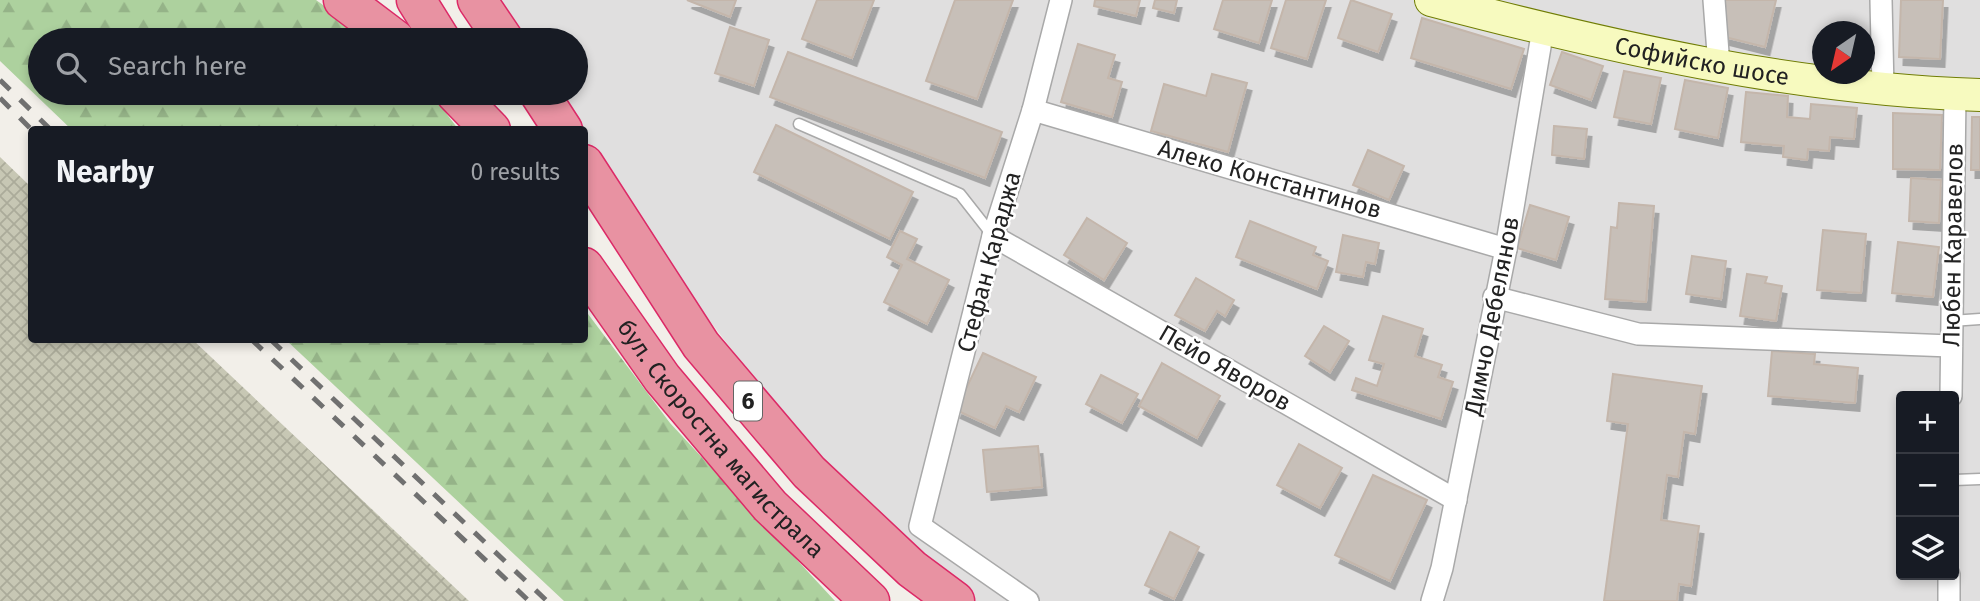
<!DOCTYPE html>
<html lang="en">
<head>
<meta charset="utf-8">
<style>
	body { margin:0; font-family:"Fira Sans",sans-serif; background:#242831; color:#f1f3f6 }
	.controls { position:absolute; right:21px; bottom:21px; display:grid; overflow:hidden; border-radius:7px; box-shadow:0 4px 10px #0003 }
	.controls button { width:63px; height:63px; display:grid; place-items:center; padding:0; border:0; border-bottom:2px solid #363941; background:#171b24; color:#f1f3f6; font:35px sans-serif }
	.compass { position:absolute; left:1812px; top:21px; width:63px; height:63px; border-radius:50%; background:#171b24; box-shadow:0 4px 10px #0003; rotate:214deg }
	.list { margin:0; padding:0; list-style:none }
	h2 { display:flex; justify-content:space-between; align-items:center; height:91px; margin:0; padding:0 28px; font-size:30px }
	h2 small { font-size:23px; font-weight:400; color:#9ea1a6 }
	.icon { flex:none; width:38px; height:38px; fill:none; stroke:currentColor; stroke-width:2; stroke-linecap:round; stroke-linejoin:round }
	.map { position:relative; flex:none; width:1980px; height:601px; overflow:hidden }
	.search { position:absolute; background:#171b24; box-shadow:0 4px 10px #0003; left:28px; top:28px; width:560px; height:77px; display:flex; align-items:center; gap:18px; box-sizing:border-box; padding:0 24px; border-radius:38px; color:#9ea1a6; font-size:26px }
	.panel { position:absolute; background:#171b24; box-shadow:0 4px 10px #0003; left:28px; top:126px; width:560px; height:217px; border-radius:7px }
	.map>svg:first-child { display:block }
	.residential { fill:#e0dfdf; fill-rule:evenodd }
	.construction { fill:url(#construction-cross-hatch) }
	.forest { fill:url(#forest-firs) }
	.building { fill:#c7bfb8; stroke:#c4b6ab; stroke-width:2; filter:url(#shadow) }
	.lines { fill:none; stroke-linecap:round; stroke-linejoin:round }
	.lane-casing { stroke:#a9a9a9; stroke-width:13 }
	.street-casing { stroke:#a9a9a9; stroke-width:24 }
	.secondary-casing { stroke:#707d05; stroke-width:34 }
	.highway-casing { stroke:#dc2a67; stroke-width:41 }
	.lane { stroke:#fff; stroke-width:10 }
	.street { stroke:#fff; stroke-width:21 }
	.secondary { stroke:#f7fabf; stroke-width:32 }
	.highway { stroke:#e892a2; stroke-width:38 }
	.rail { stroke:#707070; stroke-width:5; stroke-dasharray:14 14; stroke-linecap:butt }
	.labels { text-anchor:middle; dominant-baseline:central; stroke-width:5; stroke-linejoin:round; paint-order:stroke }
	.shield { fill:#fff; stroke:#646464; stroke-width:2 }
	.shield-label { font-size:23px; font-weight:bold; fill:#222 }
	.street-label { font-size:24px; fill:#222; stroke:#fff }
</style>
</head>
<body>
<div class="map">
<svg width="1980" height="601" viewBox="0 0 1980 601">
	<defs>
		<pattern id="construction-cross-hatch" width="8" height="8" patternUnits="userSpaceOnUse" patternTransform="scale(1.75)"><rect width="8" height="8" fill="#c7c7b4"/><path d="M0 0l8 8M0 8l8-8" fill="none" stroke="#abab9a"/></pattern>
		<pattern id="forest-firs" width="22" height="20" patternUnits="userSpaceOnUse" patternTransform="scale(1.75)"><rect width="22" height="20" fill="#add19e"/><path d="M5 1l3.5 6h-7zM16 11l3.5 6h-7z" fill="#95b388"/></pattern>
		<filter id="shadow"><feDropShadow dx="4.5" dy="8" stdDeviation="0" flood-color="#0004"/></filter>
	</defs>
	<rect width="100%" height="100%" fill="#f2efe9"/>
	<path class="residential" d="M485 0H1980V601H972L817 461 593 168 585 155 584 130 568 129 544 93H576V40H511ZM1822 32H1864V74H1822ZM1901 396H1954V575H1901Z"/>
	<polygon class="construction" points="0,157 31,187 32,340 193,340 469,601 0,601"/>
	<g class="forest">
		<polygon points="0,0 316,0 372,40 40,40 40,93 431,93 458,129 71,129 0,61"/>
		<polygon points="585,310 670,423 835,601 564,601 286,340 584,340"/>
	</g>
	<g class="building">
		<polygon points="687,0 736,0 730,17"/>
		<polygon points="817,0 874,0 852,58 802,39"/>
		<polygon points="955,0 1013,0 977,99 926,81"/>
		<polygon points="1095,0 1140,0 1136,16 1094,6"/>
		<polygon points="1155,0 1177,0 1174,13 1153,8"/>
		<polygon points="1223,0 1272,0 1259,43 1214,29"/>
		<polygon points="1286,0 1326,0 1307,59 1271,48"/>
		<polygon points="1351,0 1392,14 1378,52 1338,38"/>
		<polygon points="1725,0 1776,0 1765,47 1717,35"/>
		<polygon points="1901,0 1943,0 1940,59 1899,57"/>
		<polygon points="1422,18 1524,49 1511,89 1411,58"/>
		<polygon points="730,27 769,40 754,86 715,73"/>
		<polygon points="1078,44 1115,55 1108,78 1122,82 1112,117 1061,102"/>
		<polygon points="788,52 1002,132 985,178 770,97"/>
		<polygon points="1562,52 1603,66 1591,100 1550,85"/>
		<polygon points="1624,71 1661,78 1651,124 1614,117"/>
		<polygon points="1212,74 1247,83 1228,152 1151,131 1164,84 1206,96"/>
		<polygon points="1685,80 1728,88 1718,138 1675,129"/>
		<polygon points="1746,92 1788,96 1787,117 1810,119 1811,104 1857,108 1854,139 1830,137 1829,151 1808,149 1807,160 1783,157 1784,146 1741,142"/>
		<polygon points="1893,113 1942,115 1940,170 1893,169"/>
		<polygon points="1972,117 1980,117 1980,170 1971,170"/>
		<polygon points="776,125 913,192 890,239 754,172"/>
		<polygon points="1554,126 1587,129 1584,159 1552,155"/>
		<polygon points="1368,150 1404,166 1389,200 1353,185"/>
		<polygon points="1911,178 1941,180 1939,223 1909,221"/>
		<polygon points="1619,203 1654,206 1646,302 1605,299 1611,227 1617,228"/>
		<polygon points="1530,205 1569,217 1556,260 1517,248"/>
		<polygon points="1087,218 1127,243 1104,280 1064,255"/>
		<polygon points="1250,221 1316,247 1313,255 1328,261 1317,289 1236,257"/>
		<polygon points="1823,230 1866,234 1861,293 1817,290"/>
		<polygon points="900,231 917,239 907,259 949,280 927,324 884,302 902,265 887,257"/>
		<polygon points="1343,235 1379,243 1375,264 1366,262 1363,277 1336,272"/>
		<polygon points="1898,242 1939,247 1933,297 1892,293"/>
		<polygon points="1692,256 1726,261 1721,299 1686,294"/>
		<polygon points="1747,274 1767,277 1765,283 1782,286 1776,321 1740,316"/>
		<polygon points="1196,278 1234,300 1225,316 1217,311 1205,331 1175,315"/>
		<polygon points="1383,316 1423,329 1415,356 1442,365 1438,377 1453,382 1441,419 1352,390 1356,378 1377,386 1384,364 1369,360"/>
		<polygon points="1324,326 1349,341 1330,372 1305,356"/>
		<polygon points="1772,351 1815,354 1814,364 1858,368 1855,403 1768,396"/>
		<polygon points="983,353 1036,377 1019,412 1006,406 995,428 956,410"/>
		<polygon points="1162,363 1220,396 1197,438 1139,406"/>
		<polygon points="1613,374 1702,386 1695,434 1684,432 1678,477 1667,475 1661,520 1699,526 1691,586 1679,584 1677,601 1604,601 1628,424 1607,421"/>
		<polygon points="1101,375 1138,394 1122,423 1086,404"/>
		<polygon points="1299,444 1342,468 1320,508 1277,485"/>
		<polygon points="1038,446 1042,487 987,492 983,450"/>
		<polygon points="1373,475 1427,500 1390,581 1335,555"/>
		<polygon points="1170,532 1199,547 1174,599 1145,585"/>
	</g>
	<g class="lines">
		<g class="lane-casing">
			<g id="lane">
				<polyline points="799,124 960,194 993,236"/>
				<polyline points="1951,321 1980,319"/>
				<polyline points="1954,480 1980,479"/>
			</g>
		</g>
		<g class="street-casing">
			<g id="street">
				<polyline points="1714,0 1719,66"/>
				<polyline points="1881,0 1883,89"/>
				<polyline points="1033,110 1506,249"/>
				<polyline points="993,236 1456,500"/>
				<polyline points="1494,297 1638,334 1951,346"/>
				<polyline points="1951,396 1955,94"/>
				<polyline points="1028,601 920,526 993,236 1033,110 1061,0"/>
				<polyline points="1432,601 1442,568 1506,249 1543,29"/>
				<polyline points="1949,601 1949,575"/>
			</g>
		</g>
		<g class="secondary-casing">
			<g id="secondary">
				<path id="s1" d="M1431 0C1610 47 1794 89 1980 95"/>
			</g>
		</g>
		<g class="highway-casing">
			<g id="highway">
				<polyline points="343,0 396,40"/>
				<polyline points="416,0 441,40"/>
				<polyline points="477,0 504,40"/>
				<polyline points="455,93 491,130"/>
				<polyline points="539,93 563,130"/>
				<polyline points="584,164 701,345 809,472 912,569 955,601"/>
				<path id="s2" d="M584 267 662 378 770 506 870 601"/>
			</g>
		</g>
		<use href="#lane" class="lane"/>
		<use href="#street" class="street"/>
		<use href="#secondary" class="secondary"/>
		<use href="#highway" class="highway"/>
		<g class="rail">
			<polyline points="0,80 51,130"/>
			<polyline points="0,98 32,130"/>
			<polyline points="252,340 529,601"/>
			<polyline points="271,340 547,601"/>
		</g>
	</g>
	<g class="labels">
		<rect class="shield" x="734" y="381.5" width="28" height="39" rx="5"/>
		<g class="shield-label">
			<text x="748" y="401">6</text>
		</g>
		<g class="street-label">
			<text stroke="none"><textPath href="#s1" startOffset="278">Софийско шосе</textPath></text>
			<text transform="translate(1270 179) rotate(16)">Алеко Константинов</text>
			<text transform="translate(1953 245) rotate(-89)">Любен Каравелов</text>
			<text transform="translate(989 262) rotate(-75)">Стефан Караджа</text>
			<text transform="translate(1492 316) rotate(-79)">Димчо Дебелянов</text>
			<text transform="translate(1225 368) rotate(30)">Пейо Яворов</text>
			<text stroke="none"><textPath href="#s2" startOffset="220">бул. Скоростна магистрала</textPath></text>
		</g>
	</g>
</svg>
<div class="controls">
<button>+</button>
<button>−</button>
<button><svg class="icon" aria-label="layers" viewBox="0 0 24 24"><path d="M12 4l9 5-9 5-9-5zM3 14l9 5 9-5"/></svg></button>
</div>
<svg class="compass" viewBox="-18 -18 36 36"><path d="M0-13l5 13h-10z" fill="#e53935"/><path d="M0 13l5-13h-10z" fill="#9ea1a6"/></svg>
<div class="search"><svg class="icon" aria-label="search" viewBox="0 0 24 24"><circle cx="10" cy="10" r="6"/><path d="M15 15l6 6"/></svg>Search here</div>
<section class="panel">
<h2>Nearby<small>0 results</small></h2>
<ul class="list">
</ul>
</section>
</div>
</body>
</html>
